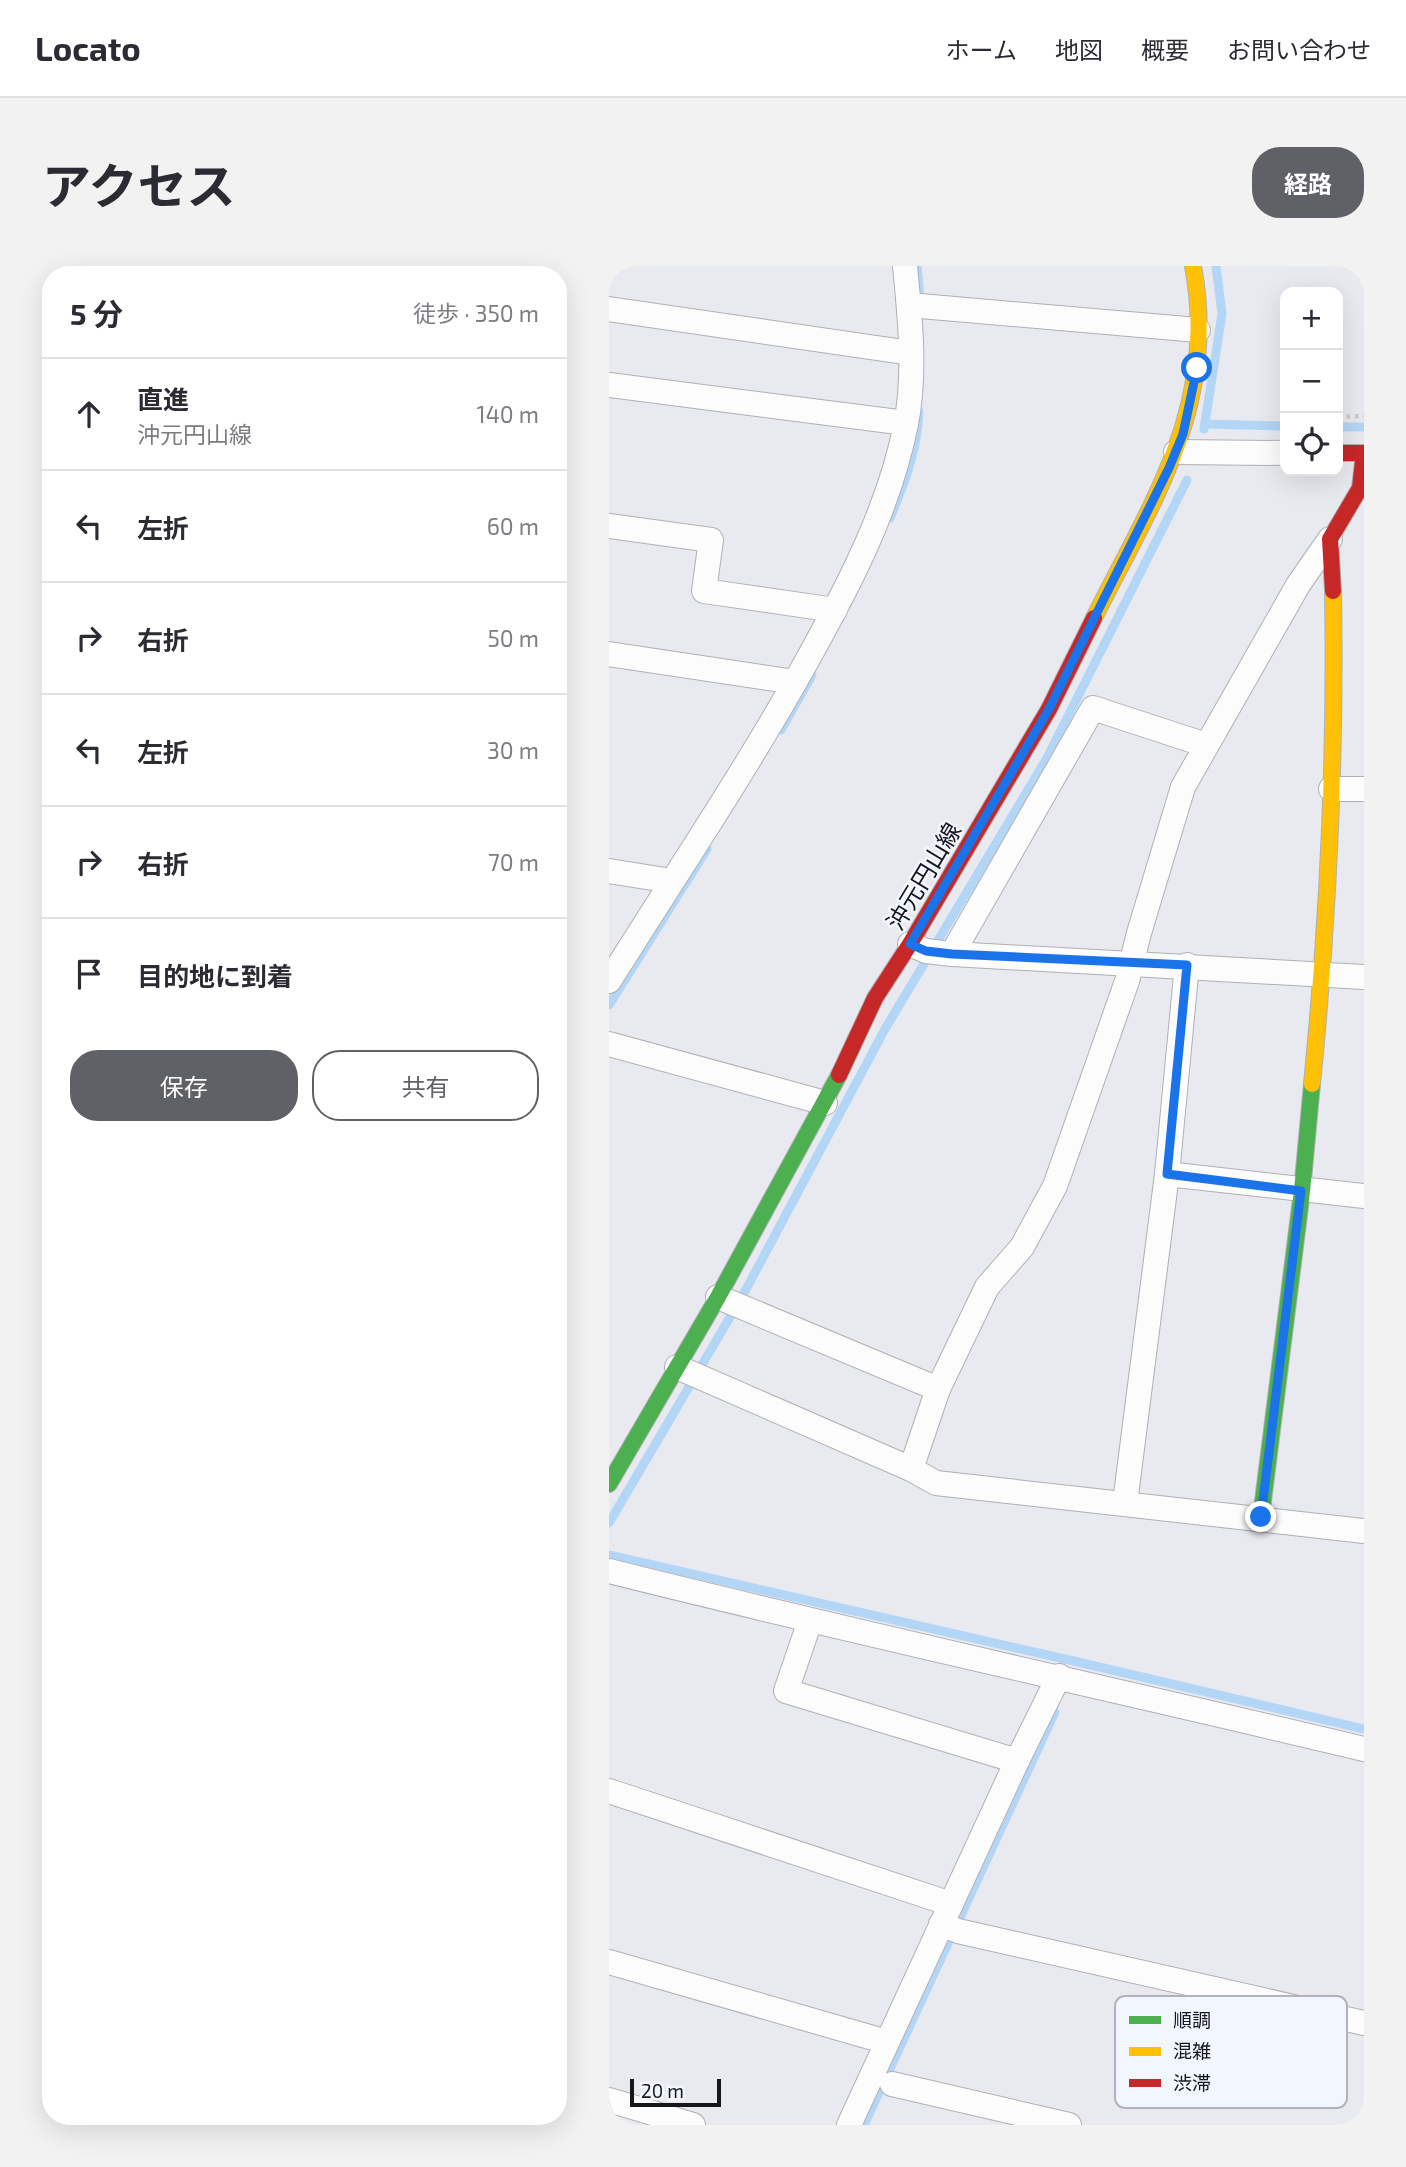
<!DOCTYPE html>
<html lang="ja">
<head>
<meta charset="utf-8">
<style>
	body { margin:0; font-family:"Exo 2","Noto Sans JP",sans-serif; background:#f2f2f3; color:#2b2b33 }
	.controls { position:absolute; right:21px; top:21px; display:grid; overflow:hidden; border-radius:14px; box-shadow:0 7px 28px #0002 }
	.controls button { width:63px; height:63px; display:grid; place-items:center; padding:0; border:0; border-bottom:2px solid #e1e1e2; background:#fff; color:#2b2b33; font:35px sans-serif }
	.scale { position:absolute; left:21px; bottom:18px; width:91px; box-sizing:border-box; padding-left:7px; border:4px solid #15171b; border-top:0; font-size:19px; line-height:24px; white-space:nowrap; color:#15171b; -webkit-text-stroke:5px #f2f6ff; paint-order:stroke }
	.stop { position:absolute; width:21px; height:21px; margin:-16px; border:5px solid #1a73e8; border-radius:50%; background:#fff }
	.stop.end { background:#1a73e8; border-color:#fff; box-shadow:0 2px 7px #0008 }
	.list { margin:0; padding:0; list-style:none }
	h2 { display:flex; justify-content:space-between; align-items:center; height:91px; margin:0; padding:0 28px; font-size:30px }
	h2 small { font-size:23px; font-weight:400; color:#7c7c81 }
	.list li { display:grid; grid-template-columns:46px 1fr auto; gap:21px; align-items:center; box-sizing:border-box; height:112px; padding:0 28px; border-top:2px solid #e1e1e2 }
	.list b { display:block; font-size:26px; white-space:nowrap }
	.list p { margin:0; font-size:23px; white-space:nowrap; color:#7c7c81 }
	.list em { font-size:23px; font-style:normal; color:#7c7c81 }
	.actions { display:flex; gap:14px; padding:21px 28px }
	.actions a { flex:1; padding:16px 0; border:2px solid #5f6166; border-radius:28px; text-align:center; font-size:24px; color:#5f6166 }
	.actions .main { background:#5f6166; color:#fff }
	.icon { flex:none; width:38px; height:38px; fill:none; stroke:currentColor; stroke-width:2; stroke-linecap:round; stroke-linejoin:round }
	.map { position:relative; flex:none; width:755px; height:1859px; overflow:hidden; border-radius:28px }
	header { display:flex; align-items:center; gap:42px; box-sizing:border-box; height:98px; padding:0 35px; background:#fff; border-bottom:2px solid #e1e1e2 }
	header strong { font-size:33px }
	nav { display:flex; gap:38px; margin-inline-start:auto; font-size:24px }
	.intro { display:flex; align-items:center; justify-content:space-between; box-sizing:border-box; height:168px; padding:0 42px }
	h1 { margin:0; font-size:49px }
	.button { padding:18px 32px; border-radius:28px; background:#5f6166; color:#fff; font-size:24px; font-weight:700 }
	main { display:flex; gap:42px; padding:0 42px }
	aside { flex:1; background:#fff; border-radius:28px; box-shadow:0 7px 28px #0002 }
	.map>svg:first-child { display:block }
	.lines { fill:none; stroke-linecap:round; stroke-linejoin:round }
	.stream { stroke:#b3d6f7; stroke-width:9 }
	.street-casing { stroke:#afb0b5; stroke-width:26 }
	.fast-casing { stroke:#afb0b5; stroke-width:18 }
	.slow-casing { stroke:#afb0b5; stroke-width:18 }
	.jam-casing { stroke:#afb0b5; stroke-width:18 }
	.path { stroke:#c8c9ca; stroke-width:4.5; stroke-dasharray:3.5 5; stroke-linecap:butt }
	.street { stroke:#fcfcfd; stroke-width:24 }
	.fast { stroke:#4caf50; stroke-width:16 }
	.slow { stroke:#ffc107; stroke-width:16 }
	.jam { stroke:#c62828; stroke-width:16 }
	.route { stroke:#1a73e8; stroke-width:9 }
	.labels { text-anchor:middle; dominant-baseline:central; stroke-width:5; stroke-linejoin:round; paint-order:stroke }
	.street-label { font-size:24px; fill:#15171b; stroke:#f2f6ff }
	.key { fill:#f2f6ff; stroke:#b0b3bb; stroke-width:2 }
	.key-label { font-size:19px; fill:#15171b }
</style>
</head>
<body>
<header>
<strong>Locato</strong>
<nav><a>ホーム</a><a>地図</a><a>概要</a><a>お問い合わせ</a></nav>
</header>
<div class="intro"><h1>アクセス</h1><a class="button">経路</a></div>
<main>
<aside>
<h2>5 分<small>徒歩 · 350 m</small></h2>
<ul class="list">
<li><svg class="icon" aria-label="ahead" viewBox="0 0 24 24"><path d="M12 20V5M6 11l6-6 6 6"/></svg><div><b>直進</b><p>沖元円山線</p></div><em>140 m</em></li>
<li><svg class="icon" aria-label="left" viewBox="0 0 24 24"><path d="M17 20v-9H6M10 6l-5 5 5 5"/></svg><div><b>左折</b></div><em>60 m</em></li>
<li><svg class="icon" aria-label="right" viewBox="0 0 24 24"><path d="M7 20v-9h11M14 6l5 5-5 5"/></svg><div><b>右折</b></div><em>50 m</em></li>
<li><svg class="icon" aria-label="left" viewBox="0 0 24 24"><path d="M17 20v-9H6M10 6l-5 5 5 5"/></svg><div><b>左折</b></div><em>30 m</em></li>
<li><svg class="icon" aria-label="right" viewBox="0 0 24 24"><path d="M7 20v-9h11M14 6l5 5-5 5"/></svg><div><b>右折</b></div><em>70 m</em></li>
<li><svg class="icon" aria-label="arrive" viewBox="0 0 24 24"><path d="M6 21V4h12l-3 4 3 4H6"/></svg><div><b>目的地に到着</b></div></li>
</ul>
<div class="actions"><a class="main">保存</a><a>共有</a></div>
</aside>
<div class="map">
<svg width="755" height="1859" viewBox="0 0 755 1859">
	<rect width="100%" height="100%" fill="#e8eaf0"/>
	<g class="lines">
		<g class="stream">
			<polyline points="308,0 311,33"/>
			<polyline points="596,158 676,160"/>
			<polyline points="729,161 755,161"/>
			<polyline points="595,163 613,48 607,0"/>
			<path d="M281 252C295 219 309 182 310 145"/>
			<polyline points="172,464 203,409"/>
			<polyline points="0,739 98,583"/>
			<polyline points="0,1257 134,1029 276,763 438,492 578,214"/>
			<polyline points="0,1289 469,1396 755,1463"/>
			<polyline points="255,1859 446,1446"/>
		</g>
		<g class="street-casing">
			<g id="street">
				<polyline points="300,39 589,64"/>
				<polyline points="0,43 302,87"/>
				<polyline points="0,119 297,157"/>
				<polyline points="567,186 676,187"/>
				<polyline points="0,260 102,274 95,325 226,344"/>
				<polyline points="0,388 186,416"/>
				<polyline points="722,523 755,523"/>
				<polyline points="0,605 63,615"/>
				<polyline points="301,678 317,685 343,688 755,711"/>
				<polyline points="343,688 484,442 597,479"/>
				<path d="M0 715C67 608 138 503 200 391 241 317 280 243 297 158 307 107 301 52 296 0"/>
				<polyline points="0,778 216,837"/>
				<polyline points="558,908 755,930"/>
				<polyline points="109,1031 329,1123"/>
				<polyline points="68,1101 302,1203 327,1217 755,1265"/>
				<polyline points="302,1203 329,1123 378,1021 413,981 446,920 518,715 530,667 574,521 689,319 721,273"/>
				<polyline points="516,1237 558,908 578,699"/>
				<path d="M0 1305C251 1368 503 1423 755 1483"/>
				<polyline points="201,1355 177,1425 408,1495"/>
				<polyline points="0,1525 342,1638"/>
				<polyline points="332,1658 349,1665 755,1757"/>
				<polyline points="0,1696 278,1776"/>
				<polyline points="283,1818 460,1859"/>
				<polyline points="0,1834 84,1859"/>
				<polyline points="240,1859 408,1495 450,1410"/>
			</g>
		</g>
		<g class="fast-casing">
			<g id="fast">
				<polyline points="0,1218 109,1031 230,809"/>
				<polyline points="652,1251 693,925 703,818"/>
			</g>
		</g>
		<g class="slow-casing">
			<g id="slow">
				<path d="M485 352C544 234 610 138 584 0"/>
				<path d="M703 818C719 655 727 489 724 325"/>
			</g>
		</g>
		<g class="jam-casing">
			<g id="jam">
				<polyline points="724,325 721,273 751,222 755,187 729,187"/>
				<polyline points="230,809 266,732 301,678 440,443 485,352"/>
			</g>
		</g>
		<polyline class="path" points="729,151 755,150"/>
		<use href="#street" class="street"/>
		<use href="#fast" class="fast"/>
		<use href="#slow" class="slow"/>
		<use href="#jam" class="jam"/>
	</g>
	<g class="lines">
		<polyline class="route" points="588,102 574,168 560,202 440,443 301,678 317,685 343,688 578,699 558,908 692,925 652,1251"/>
	</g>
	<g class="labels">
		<g class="street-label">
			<text transform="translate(314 610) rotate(-59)">沖元円山線</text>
		</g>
	</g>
	<rect x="506" y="1730" width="232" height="112" rx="10" class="key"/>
	<rect x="520" y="1750" width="32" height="8" fill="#4caf50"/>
	<rect x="520" y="1781" width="32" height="9" fill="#ffc107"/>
	<rect x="520" y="1813" width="32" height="8" fill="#c62828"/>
	<g class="key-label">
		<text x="564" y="1761">順調</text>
		<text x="564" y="1792">混雑</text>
		<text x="564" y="1824">渋滞</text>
	</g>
</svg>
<div class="controls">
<button>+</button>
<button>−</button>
<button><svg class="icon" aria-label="locate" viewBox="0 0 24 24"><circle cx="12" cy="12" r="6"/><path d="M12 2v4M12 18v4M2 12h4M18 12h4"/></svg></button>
</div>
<div class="scale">20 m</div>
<div class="stop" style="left:588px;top:102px"></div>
<div class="stop end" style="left:652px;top:1251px"></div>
</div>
</main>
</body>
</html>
